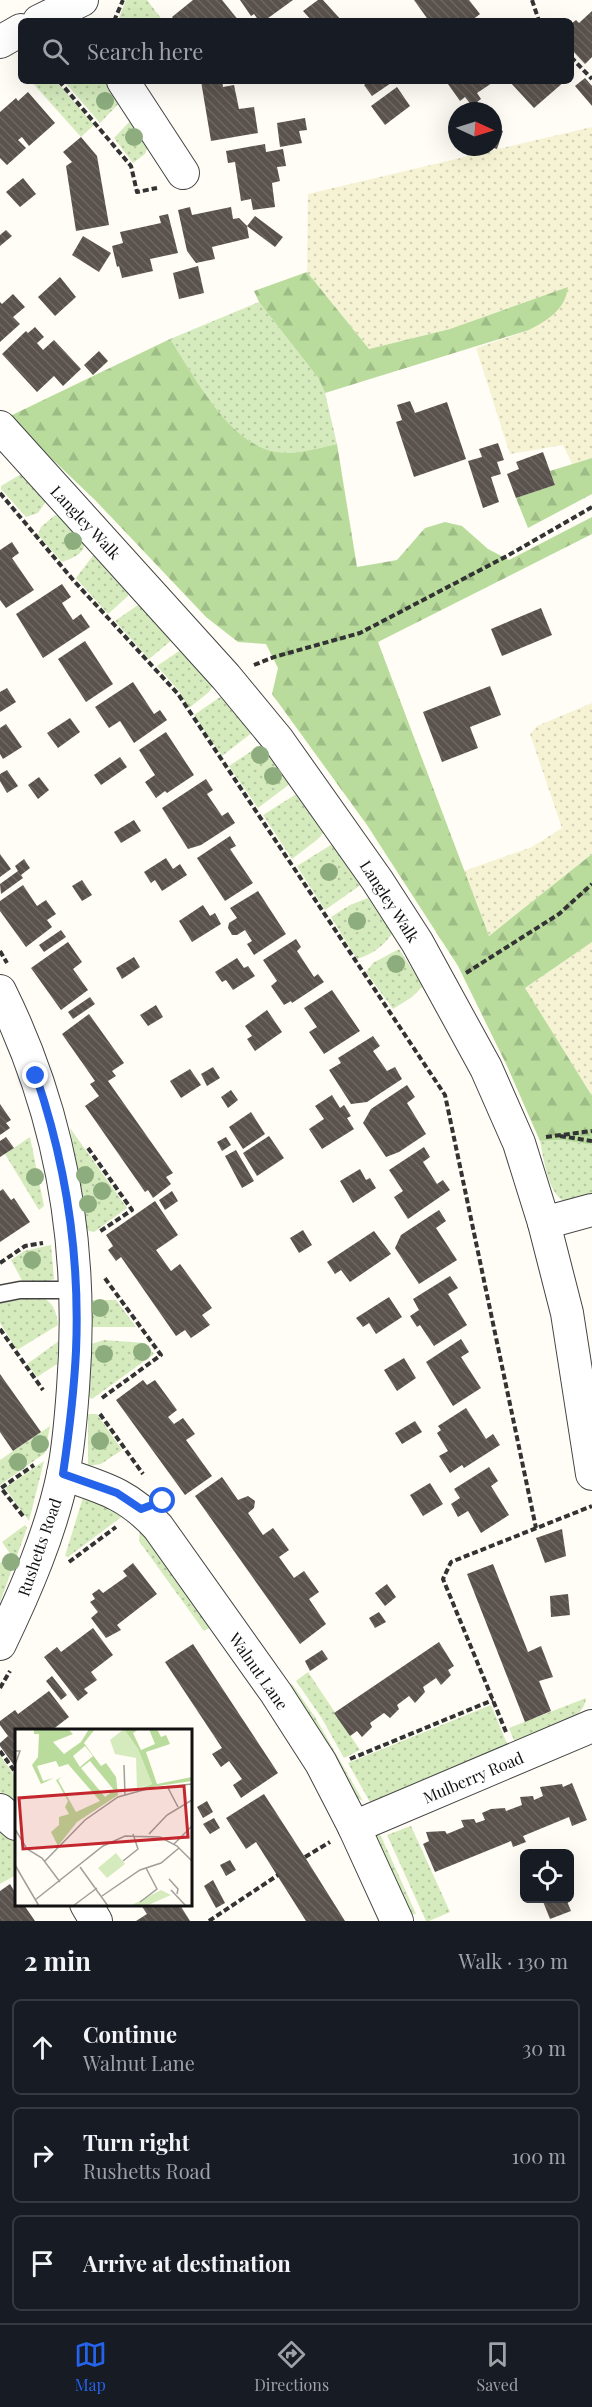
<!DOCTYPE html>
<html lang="en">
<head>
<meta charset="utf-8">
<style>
	body { margin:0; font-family:"Playfair Display",serif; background:#20242c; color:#f1f3f6 }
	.controls { position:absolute; right:18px; bottom:18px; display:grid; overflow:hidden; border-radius:9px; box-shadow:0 6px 24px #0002 }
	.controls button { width:54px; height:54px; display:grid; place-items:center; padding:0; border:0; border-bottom:2px solid #363941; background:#171b24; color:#f1f3f6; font:30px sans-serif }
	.compass { position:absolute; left:448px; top:102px; width:54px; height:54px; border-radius:50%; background:#171b24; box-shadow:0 6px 24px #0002; rotate:94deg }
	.stop { position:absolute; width:18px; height:18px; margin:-14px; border:4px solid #2563eb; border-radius:50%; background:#fff }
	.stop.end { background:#2563eb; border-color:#fff; box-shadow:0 2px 6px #0008 }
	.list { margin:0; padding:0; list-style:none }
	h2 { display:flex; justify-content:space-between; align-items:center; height:78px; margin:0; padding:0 24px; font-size:26px }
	h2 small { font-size:20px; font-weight:400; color:#9ea1a6 }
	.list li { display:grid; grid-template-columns:39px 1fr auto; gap:18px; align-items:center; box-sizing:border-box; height:96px; margin:0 12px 12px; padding:0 12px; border:2px solid #363941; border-radius:9px }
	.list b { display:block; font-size:22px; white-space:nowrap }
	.list p { margin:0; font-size:20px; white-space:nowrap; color:#9ea1a6 }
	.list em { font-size:20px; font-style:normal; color:#9ea1a6 }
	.icon { flex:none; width:33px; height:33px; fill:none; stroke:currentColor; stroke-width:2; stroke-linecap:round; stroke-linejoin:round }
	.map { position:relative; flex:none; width:592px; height:1921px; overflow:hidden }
	.search { position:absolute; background:#171b24; box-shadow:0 6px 24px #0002; left:18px; right:18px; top:18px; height:66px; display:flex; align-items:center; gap:15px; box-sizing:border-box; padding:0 21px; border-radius:9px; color:#9ea1a6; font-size:22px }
	.sheet { height:402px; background:#171b24 }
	nav { display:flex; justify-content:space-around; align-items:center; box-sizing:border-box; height:84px; border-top:2px solid #363941; background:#171b24; font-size:16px; color:#9ea1a6 }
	nav a { display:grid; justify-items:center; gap:3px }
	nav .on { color:#2563eb }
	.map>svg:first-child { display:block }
	.farmland { fill:url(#farmland-dots) }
	.grass { fill:url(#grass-dots) }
	.forest { fill:url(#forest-firs) }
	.building { fill:url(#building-back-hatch) }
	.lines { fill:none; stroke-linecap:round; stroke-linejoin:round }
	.lane-casing { stroke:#444; stroke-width:19 }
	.street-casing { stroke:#444; stroke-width:34 }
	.path { stroke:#333; stroke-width:4; stroke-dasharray:6 3; stroke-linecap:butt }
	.lane { stroke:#fff; stroke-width:16 }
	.street { stroke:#fff; stroke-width:32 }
	.tree { fill:#8dad7f }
	.route { stroke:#2563eb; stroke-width:8 }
	.labels { text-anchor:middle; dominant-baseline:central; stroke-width:6; stroke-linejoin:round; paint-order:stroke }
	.street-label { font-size:16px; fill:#111; stroke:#fff }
	.inset-road { fill:none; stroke:#a09f9a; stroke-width:1.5 }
	.view { fill:#c4262e; fill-opacity:0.15; stroke:#c4262e; stroke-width:3 }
	.inset-edge { fill:none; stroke:#111; stroke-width:3 }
</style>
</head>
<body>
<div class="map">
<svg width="592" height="1921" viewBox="0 0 592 1921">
	<defs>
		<pattern id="farmland-dots" width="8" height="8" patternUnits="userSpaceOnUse" patternTransform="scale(1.5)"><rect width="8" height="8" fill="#f6f3d4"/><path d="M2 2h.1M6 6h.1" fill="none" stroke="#d2cfb5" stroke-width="1.8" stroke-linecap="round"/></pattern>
		<pattern id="grass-dots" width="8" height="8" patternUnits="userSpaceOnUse" patternTransform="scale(1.5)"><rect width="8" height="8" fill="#d5ebbd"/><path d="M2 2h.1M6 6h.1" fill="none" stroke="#b6c8a1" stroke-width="1.8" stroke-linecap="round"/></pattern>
		<pattern id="forest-firs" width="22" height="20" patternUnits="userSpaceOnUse" patternTransform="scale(1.5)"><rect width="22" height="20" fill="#b9dc9c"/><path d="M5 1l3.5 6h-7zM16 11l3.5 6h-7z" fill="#9ebc85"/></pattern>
		<pattern id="building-back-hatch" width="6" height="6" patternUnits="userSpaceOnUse" patternTransform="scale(1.5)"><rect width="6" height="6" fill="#5a524d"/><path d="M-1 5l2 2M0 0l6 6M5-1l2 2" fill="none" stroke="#6d6662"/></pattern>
	</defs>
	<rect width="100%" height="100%" fill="#fffdf5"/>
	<g class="farmland">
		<polygon points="592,127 592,458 572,464 563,445 510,454 476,348 529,330 450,329 369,349 307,272 308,194"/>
		<polygon points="592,703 592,854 489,936 464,871 532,847 562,828 530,734 537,726"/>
		<polygon points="592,942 592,1096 525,988"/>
	</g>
	<g class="grass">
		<polygon points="126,0 147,0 163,21 118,21"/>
		<polygon points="31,81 56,81 94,125 81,137"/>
		<polygon points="64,81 108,81 122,100 100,123"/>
		<polygon points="134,117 149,143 145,154 133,163 114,138"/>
		<path d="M259 302 319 379 325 393 337 444C318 448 298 455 278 452 229 446 195 376 170 339Z"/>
		<polygon points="23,473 47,500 38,513 26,517 1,489 1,486"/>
		<path d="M55 515 61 516 85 541C85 554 73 558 62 562L38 535 41 527Z"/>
		<polygon points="95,553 128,591 128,596 108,614 76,578"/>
		<polygon points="141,603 173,639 149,659 115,621"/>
		<polygon points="182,649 214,684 209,692 189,708 179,691 157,666"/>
		<polygon points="223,695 253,732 222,756 194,715"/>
		<polygon points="262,744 291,783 258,808 229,766"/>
		<polygon points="298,793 325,831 318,839 292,859 263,815"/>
		<polygon points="334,843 362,884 325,910 297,866"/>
		<path d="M368 898 392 934C382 947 373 954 357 959L331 917 350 905Z"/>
		<polygon points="399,949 423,986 412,997 393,1009 366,972 373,963"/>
		<polygon points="70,1128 127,1208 94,1232 85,1230 83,1197"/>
		<polygon points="30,1137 44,1206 39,1210 5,1154"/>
		<path d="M561 1140 592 1145V1199C585 1200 575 1204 568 1202 548 1199 544 1158 540 1141Z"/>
		<polygon points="51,1245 54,1279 46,1282 24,1284 11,1260 24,1251"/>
		<path d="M41 1297C54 1303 56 1311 58 1325L17 1350 0 1323V1301L9 1298Z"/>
		<polygon points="92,1300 116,1300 136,1327 92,1327"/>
		<polygon points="104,1340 145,1343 154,1354 92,1399 87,1395 91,1344"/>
		<polygon points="59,1341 57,1364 37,1377 27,1364"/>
		<polygon points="88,1414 97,1414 122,1450 101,1464 88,1466"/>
		<polygon points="50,1426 45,1453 0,1485 0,1460"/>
		<polygon points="44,1461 29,1521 5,1488"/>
		<polygon points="84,1494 128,1512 68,1557 65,1556"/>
		<polygon points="25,1525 27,1528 0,1602 0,1563 11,1555 2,1542"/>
		<polygon points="140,1529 211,1627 204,1631 139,1541"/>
		<polygon points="308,1672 360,1750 344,1758 321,1717 296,1681"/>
		<polygon points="292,1684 315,1717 363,1801 353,1796 288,1689"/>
		<path d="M586 1698C585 1722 535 1735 515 1743L509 1728Z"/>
		<polygon points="491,1705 510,1751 371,1804 348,1763"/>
		<polygon points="0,1755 16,1778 16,1806 0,1792"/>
		<polygon points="411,1826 450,1912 429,1921 426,1921 387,1835"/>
		<polygon points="0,1827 16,1841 16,1875 0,1884"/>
		<polygon points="376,1833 381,1836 416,1914 404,1915 374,1840"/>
	</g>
	<g class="forest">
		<path d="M307 272 369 349 450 329 568 287C565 310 548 320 529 330L325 393 319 379 259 302 254 291Z"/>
		<path d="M170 339C195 376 229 446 278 452 298 455 318 448 337 444L357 567 397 560 425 528 445 522 462 526 488 549 509 560 592 517V534L378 642 489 936 592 854V942L525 988 592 1096V1145L561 1140 540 1141 507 1066 458 966 367 825 272 694 278 668 266 644 238 642 206 617 96 501 8 417Z"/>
		<polygon points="592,458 592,494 528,528 516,498 555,485 550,471"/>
	</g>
	<g class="building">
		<polygon points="193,0 222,0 239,21 175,21 172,17"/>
		<polygon points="240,0 293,0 264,21 259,21 254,14 251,16"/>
		<polygon points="318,0 323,0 342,21 328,21 325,18 321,21 312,21 303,11"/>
		<polygon points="414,0 469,0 480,14 471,21 429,21"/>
		<polygon points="592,11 592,57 585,64 571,49 571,24 576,20 579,23"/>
		<polygon points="585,78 592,86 592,106 575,86"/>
		<polygon points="201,81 222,81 223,87 234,85 239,109 254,107 258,133 211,141"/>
		<polygon points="369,81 394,81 372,96 364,85"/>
		<polygon points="452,81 495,81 477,93 481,99 472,106 465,97 460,101 448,84"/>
		<polygon points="509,81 565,81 534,108"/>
		<polygon points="397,87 410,106 385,125 371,106"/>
		<polygon points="28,92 55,123 29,146 22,137 18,140 26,148 7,165 0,158 0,112 16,98 18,101"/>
		<polygon points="305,118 307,130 299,131 302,143 280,147 277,123"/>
		<polygon points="493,128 503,131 497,149 493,148"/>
		<polygon points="81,137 97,156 109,225 76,231 66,166 72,162 63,152"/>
		<polygon points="265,144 266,152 283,149 286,166 277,167 280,181 272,183 275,207 253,210 251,199 241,201 235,162 228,163 226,151"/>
		<polygon points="23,178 36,194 20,207 6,192"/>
		<polygon points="190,207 192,215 231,207 233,219 239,218 247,226 249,238 212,247 215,259 196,263 187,251 178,210"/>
		<polygon points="168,214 178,253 150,259 153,271 122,278 119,266 117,267 112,246 123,243 120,232 161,223 159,216"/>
		<polygon points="255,216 283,237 275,247 247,226"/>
		<polygon points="6,230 12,236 0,246 0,235"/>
		<polygon points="83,236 111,253 99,272 72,255"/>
		<polygon points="198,266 204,293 179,299 173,273"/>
		<polygon points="60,277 76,297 55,316 38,297"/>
		<polygon points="13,294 25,307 13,317 20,324 0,342 0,302 2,304"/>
		<polygon points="35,327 44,337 37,343 43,350 54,340 81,369 63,386 54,376 37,392 2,354 26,331 28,333"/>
		<polygon points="99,351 108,361 93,375 84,365"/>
		<polygon points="410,401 415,413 447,402 466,459 414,477 396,422 402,420 397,405"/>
		<polygon points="498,443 504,460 497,462 501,474 491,477 499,502 483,508 468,461 482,457 479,449"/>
		<polygon points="543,452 555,485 516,498 507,474 519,469 516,462"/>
		<polygon points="12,542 19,553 12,558 34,590 6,608 0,600 0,550"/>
		<polygon points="62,584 71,597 62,603 67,611 73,620 81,614 90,627 43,658 16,614"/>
		<polygon points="541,608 552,635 502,656 491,629"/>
		<polygon points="85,641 113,684 86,702 58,659"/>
		<polygon points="133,682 154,714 160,710 167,720 134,743 120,721 109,728 95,707"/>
		<polygon points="490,686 501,715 470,727 478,748 442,762 423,712"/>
		<polygon points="7,688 16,702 0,712 0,692"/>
		<polygon points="70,718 80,732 58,748 47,733"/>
		<polygon points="6,724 22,747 3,759 0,754 0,728"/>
		<polygon points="166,732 194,775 167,793 165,791 156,798 145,782 155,775 139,750"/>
		<polygon points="120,757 127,767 101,785 94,775"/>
		<polygon points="7,770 18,786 7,793 0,781 0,774"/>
		<polygon points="39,777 49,790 38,799 28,785"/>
		<polygon points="206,779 213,790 207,794 222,816 228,812 235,823 201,845 188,849 162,808"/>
		<polygon points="134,820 141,831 121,843 114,832"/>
		<polygon points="230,836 236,846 230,849 253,883 225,901 197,858"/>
		<polygon points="0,854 11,869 0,877"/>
		<polygon points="166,858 173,869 180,864 187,875 162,891 155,880 151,883 144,872"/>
		<polygon points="24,859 30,868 21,875 23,878 1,894 0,884 18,871 15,866"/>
		<polygon points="82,880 92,895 82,901 72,886"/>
		<polygon points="23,885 37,906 46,900 56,914 47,920 52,927 26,947 0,911 0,901"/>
		<polygon points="258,891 286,934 254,955 247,944 252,941 245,930 237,935 232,935 228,928 229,923 237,918 230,908"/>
		<polygon points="203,905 210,916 215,913 221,924 192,942 179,921"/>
		<polygon points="61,930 66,937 44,952 39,945"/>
		<polygon points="296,939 301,947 297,951 314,977 318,974 324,982 292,1003 291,1001 284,1005 271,986 277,981 263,960"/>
		<polygon points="68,942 82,962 73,969 88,990 61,1010 31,968"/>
		<polygon points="134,957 140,967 122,979 116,968"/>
		<polygon points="237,958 244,968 248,966 255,976 233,990 226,980 222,982 215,972"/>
		<polygon points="332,990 360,1031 324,1054 309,1032 317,1027 304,1008"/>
		<polygon points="90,997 95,1004 73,1019 68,1012"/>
		<polygon points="156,1005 163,1017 148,1026 140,1015"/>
		<polygon points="267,1010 282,1032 255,1051 247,1039 252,1036 245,1026"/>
		<polygon points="89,1014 124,1063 112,1071 116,1076 108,1081 173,1173 166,1177 171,1184 153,1198 148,1190 145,1192 85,1106 99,1096 90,1084 95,1081 62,1034"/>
		<polygon points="373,1036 380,1046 373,1051 387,1071 395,1067 402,1079 367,1102 351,1104 329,1070 341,1063 338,1058"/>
		<polygon points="213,1067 220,1078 207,1086 201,1074"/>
		<polygon points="190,1069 201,1085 181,1098 170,1081"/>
		<polygon points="407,1085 415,1097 407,1103 426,1134 399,1152 386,1157 363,1123 371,1109"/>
		<polygon points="231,1090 238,1100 228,1108 221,1097"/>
		<polygon points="332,1095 340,1108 344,1105 351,1116 347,1118 354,1129 322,1149 309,1129 324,1119 315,1106"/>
		<polygon points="0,1104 11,1120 6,1123 10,1128 0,1135"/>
		<polygon points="251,1112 265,1134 243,1149 229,1127"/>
		<polygon points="269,1136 284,1158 257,1176 243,1153"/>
		<polygon points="6,1137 14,1148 0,1157 0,1141"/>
		<polygon points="226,1137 231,1145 222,1151 217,1142"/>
		<polygon points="424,1147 430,1157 423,1162 437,1184 443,1180 450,1190 408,1219 394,1197 403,1191 389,1170"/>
		<polygon points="236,1150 254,1181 242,1188 225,1156"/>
		<polygon points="360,1169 366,1180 370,1178 376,1188 353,1203 340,1181"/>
		<polygon points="3,1189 11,1200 14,1198 30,1222 0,1242 0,1191"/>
		<polygon points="172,1191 178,1201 165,1210 159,1200"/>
		<polygon points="155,1201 178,1235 156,1250 171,1271 180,1264 212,1308 202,1315 210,1325 191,1338 185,1330 176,1336 121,1257 116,1261 108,1250 113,1246 106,1235"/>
		<polygon points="439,1210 446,1221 436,1228 457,1260 419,1284 395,1248 401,1235"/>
		<polygon points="303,1230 312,1245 299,1253 290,1238"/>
		<polygon points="374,1231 391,1254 350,1282 341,1270 335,1274 327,1262"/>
		<polygon points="450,1276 458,1288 448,1294 467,1325 434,1346 420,1325 417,1327 410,1316 419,1310 413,1299"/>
		<polygon points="389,1297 402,1317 376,1334 369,1323 363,1327 356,1318"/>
		<polygon points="461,1339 469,1352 461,1357 481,1388 453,1406 426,1362"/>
		<polygon points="404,1358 416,1378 397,1391 384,1370"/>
		<polygon points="0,1374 41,1432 13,1451 0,1432"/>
		<polygon points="143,1380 147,1385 155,1380 177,1410 168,1417 174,1424 183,1418 195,1434 186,1440 212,1476 185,1495 116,1400"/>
		<polygon points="466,1408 486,1439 493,1434 500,1445 464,1468 462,1465 450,1473 439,1456 448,1451 437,1433 441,1430 438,1426"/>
		<polygon points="415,1421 422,1432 402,1444 395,1433"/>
		<polygon points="489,1467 498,1481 491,1486 509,1515 481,1533 468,1511 458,1517 451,1504 460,1498 454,1489"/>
		<polygon points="222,1477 238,1500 248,1496 255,1501 254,1508 248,1513 263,1535 273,1528 289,1550 279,1557 294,1578 304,1571 319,1592 309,1599 326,1624 300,1644 195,1496"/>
		<polygon points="430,1483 443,1504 423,1516 410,1495"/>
		<polygon points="562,1529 566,1556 545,1563 536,1538"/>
		<polygon points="133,1563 157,1594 117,1625 121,1630 106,1638 91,1618 98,1612 90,1602 95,1599 92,1594 99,1589 103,1593 127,1576 123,1571"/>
		<polygon points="493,1564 528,1652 541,1646 553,1677 539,1681 551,1711 525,1722 467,1574"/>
		<polygon points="387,1584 396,1597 385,1606 375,1593"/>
		<polygon points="568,1594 570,1615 551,1617 550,1596"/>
		<polygon points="379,1612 386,1622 375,1628 369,1618"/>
		<polygon points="93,1628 113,1655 91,1672 97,1680 84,1689 88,1693 78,1701 44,1657 57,1647 61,1652"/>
		<polygon points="439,1642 454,1666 448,1670 451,1675 441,1685 436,1678 423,1687 425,1692 415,1703 409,1696 397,1705 399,1709 390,1718 384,1713 370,1723 372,1727 362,1737 357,1731 350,1736 334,1713"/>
		<polygon points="193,1644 278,1773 241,1798 233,1785 242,1779 229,1761 221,1767 212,1754 222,1748 165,1662"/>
		<polygon points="322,1650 328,1659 310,1671 305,1661"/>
		<polygon points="52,1676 67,1695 61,1700 46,1681"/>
		<polygon points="49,1691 69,1717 52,1730 16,1730 16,1768 0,1746 0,1743 8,1736 0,1725 0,1721 15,1710 18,1714"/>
		<polygon points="572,1783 587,1820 572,1826 569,1817 523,1836 526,1842 513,1847 511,1841 435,1872 423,1844 429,1841 426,1832 445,1831 447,1834 464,1827 461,1820 474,1819 476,1823 485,1820 482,1813 491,1809 505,1808 506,1811 522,1805 520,1797 533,1796 534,1800 543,1796 540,1787 562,1784 563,1787"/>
		<polygon points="264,1794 308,1862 345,1921 306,1921 256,1842 246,1849 226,1818"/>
		<polygon points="207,1801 213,1812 203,1818 197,1807"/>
		<polygon points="214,1818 220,1828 210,1834 203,1824"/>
		<polygon points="230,1860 236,1870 226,1876 220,1865"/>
		<polygon points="213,1880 225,1903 216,1908 204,1886"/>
		<polygon points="10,1884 16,1894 16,1905 24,1905 35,1921 0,1921 0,1891"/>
		<polygon points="542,1899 566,1899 571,1911 550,1919"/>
		<polygon points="141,1905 180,1905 190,1921 136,1921 147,1914"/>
	</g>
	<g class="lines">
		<g class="lane-casing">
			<polyline id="lane" points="0,1294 20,1290 76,1290"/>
		</g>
		<g class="street-casing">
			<g id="street">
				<polyline points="39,21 82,0"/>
				<polyline points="0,42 21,30"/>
				<polyline points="123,81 183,173"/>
				<polyline points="0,427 226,677 278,740 377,880 417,942 486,1068 519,1143 544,1223 567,1313 592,1474"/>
				<path d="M0 991C62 1116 84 1249 73 1388 71 1416 69 1446 63 1474 51 1532 26 1590 0 1644"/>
				<polyline points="544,1223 592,1210"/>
				<path d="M63 1474C104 1488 128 1494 158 1527L276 1693 321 1763 354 1827 397 1921"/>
				<polyline points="0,1810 16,1824"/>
				<polyline points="354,1827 592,1726"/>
				<polyline points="86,1904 96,1921"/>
			</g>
		</g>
		<g class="path">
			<polyline points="532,0 539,21"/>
			<polyline points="114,21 123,0"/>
			<polyline points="571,57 592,79"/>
			<polyline points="59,81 131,166 137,192 157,188"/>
			<polyline points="0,493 74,581 178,694 445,1095 536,1528"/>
			<polyline points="254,665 274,657 360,633 507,556 592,507"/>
			<polyline points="0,951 7,963"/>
			<polyline points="466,973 559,914 592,884"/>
			<polyline points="560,1136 592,1141"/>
			<polyline points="546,1137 592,1131"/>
			<polyline points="88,1148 132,1210 99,1232"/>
			<polyline points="0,1263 25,1246 43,1243"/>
			<polyline points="0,1329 43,1390"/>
			<polyline points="102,1398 161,1355 104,1277"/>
			<polyline points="100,1414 143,1474"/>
			<polyline points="23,1516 1,1488 34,1465"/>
			<polyline points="69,1562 116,1527"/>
			<polyline points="0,1688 10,1671"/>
			<polyline points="506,1732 443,1579 451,1562 592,1506"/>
			<polyline points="0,1751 16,1773"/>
			<polyline points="350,1759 493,1700"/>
			<polyline points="305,1857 330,1842"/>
			<polyline points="209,1921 278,1875"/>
		</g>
		<use href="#lane" class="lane"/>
		<use href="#street" class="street"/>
	</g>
	<g class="tree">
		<circle cx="105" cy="101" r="9"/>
		<circle cx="134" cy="137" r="9"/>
		<circle cx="73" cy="541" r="9"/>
		<circle cx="260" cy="755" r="9"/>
		<circle cx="273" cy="776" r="9"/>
		<circle cx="329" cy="872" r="9"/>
		<circle cx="357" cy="921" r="9"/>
		<circle cx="396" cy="964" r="9"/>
		<circle cx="85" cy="1175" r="9"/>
		<circle cx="35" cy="1177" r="9"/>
		<circle cx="102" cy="1191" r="9"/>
		<circle cx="88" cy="1204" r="9"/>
		<circle cx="32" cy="1260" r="9"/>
		<circle cx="100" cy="1308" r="9"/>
		<circle cx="142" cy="1352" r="9"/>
		<circle cx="104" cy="1354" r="9"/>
		<circle cx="100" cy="1441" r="9"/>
		<circle cx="40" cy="1444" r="9"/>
		<circle cx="18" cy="1462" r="9"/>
		<circle cx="11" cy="1562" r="9"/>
	</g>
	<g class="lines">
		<path class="route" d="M36 1076C66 1164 80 1257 76 1351 74 1392 69 1433 63 1474L117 1493 141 1509 163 1501"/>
	</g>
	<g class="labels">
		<g class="street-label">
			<text transform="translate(86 522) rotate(47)">Langley Walk</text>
			<text transform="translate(390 901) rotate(57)">Langley Walk</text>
			<text transform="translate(39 1547) rotate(-71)">Rushetts Road</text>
			<text transform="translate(259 1671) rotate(55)">Walnut Lane</text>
			<text transform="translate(473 1777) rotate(-23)">Mulberry Road</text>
		</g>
	</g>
	<g transform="translate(15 1729)">
		<rect width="177" height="177" fill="#fffdf5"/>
		<path d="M109 0 123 20 137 55 122 59 121 29 100 25 95 11ZM146 161 156 166 131 177H115Z" fill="#d5ebbd"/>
		<path d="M19 0H53L58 5 38 13 49 25 66 13 74 0H80L69 14 86 37 91 34 101 48 103 66 62 93 43 117 36 103 44 96V88L54 85 50 78 53 72 41 51 47 48 43 51 61 83 85 72 53 35 44 38 41 32 22 37 28 52 39 49 26 55 17 36 23 28 24 5H19ZM70 17 78 27 65 38 58 27ZM75 32 99 61 90 68 66 39ZM109 0H124L118 4 126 21 140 15 134 0H142L146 8 151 6 155 15 131 23 142 55 177 48V52L123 60 137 55 123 20Z" fill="#b9dc9c" fill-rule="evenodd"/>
		<path d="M101 124 110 135 92 149 83 139Z" fill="#d5ebbd"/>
		<path class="inset-road" d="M0 22H5L0 36M109 36 110 66M152 57 163 78M0 100 12 120 27 129 45 153M134 105 152 86 177 71M159 115 177 97M30 132 70 91 103 68 132 60 177 55M108 132 123 120 118 105M0 136 24 177M65 138 93 177M154 150 163 160 162 165M156 161 171 177M87 167 125 141 146 134 164 119M20 171 88 117 110 107 145 108 162 117 177 132M125 173 142 160 131 139M58 177 82 159"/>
		<path class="view" d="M169 57 173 108 8 120 4 69Z"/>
		<rect width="177" height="177" class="inset-edge"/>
	</g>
</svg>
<div class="controls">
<button><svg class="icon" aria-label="locate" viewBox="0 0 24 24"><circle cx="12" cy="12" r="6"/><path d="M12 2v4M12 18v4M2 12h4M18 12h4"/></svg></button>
</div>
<svg class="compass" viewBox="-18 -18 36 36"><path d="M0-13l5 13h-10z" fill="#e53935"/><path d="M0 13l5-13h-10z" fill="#9ea1a6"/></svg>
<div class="stop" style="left:163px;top:1501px"></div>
<div class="stop end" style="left:36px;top:1076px"></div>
<div class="search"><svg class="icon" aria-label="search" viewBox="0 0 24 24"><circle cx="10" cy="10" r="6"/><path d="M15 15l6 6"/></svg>Search here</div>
</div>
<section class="sheet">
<h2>2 min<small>Walk · 130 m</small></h2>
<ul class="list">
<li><svg class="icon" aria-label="ahead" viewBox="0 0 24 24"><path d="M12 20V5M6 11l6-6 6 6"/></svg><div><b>Continue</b><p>Walnut Lane</p></div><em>30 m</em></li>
<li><svg class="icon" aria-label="right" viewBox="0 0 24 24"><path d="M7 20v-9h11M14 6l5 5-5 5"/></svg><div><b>Turn right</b><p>Rushetts Road</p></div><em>100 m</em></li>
<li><svg class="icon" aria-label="arrive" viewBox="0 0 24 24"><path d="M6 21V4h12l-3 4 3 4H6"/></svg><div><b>Arrive at destination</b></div></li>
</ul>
</section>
<nav>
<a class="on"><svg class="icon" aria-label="map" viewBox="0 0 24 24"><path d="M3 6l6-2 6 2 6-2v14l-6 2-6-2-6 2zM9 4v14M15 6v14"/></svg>Map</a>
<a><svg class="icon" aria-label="directions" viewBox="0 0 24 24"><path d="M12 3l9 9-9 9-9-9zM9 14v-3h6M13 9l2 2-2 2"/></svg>Directions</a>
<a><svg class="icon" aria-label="saved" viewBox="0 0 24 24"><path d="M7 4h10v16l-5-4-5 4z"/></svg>Saved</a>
</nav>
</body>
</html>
